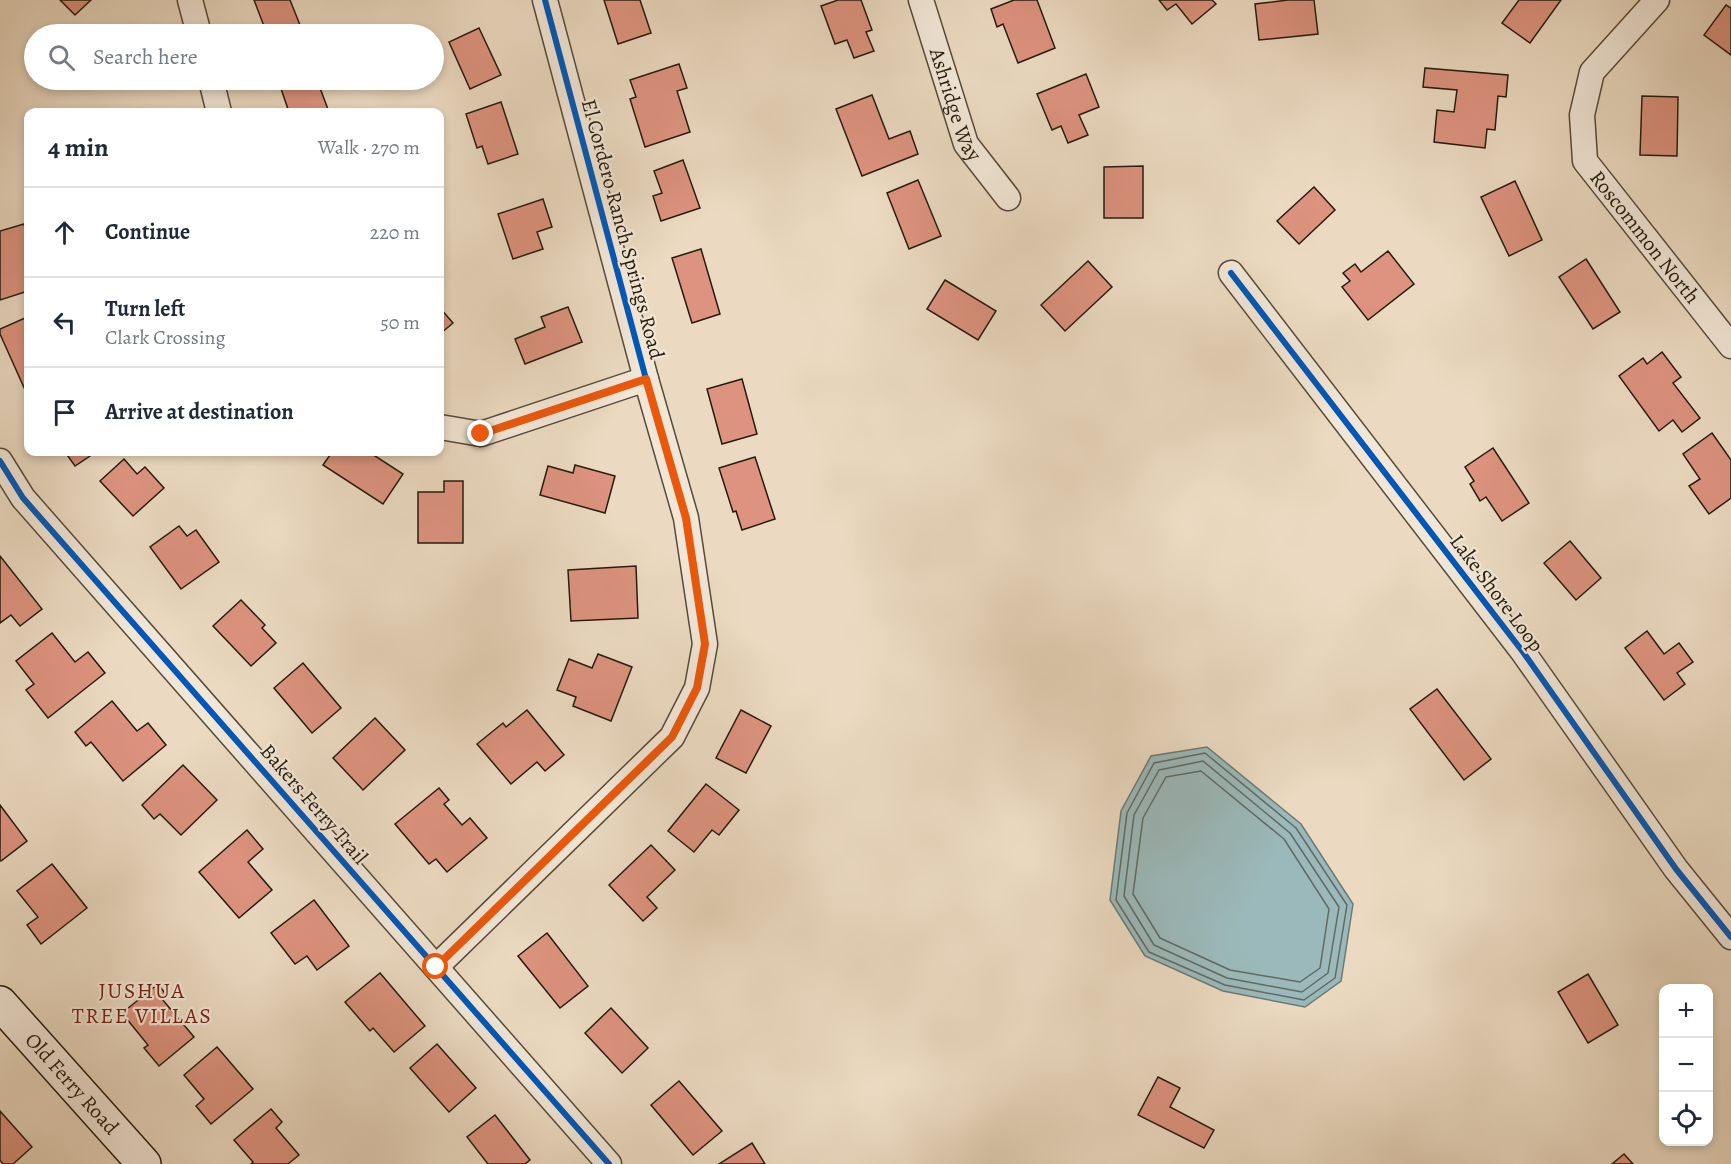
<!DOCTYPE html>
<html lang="en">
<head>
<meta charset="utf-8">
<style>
	body { margin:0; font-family:Alegreya,serif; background:#f6f6f7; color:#1f2937 }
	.controls { position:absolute; right:18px; bottom:18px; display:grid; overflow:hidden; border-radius:12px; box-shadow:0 3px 9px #0003 }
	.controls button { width:54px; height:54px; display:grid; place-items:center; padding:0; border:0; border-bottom:2px solid #e0e1e3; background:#fff; color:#1f2937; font:30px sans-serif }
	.stop { position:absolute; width:18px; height:18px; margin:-14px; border:4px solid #ea580c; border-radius:50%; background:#fff }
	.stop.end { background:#ea580c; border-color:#fff; box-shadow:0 2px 6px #0008 }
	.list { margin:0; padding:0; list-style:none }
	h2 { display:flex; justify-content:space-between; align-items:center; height:78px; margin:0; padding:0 24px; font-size:26px }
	h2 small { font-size:20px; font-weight:400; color:#747a83 }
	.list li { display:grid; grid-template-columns:39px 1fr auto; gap:18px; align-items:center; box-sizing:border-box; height:90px; padding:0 24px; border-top:2px solid #e0e1e3 }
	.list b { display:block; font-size:22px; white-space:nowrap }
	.list p { margin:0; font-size:20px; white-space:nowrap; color:#747a83 }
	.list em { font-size:20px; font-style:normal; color:#747a83 }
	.icon { flex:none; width:33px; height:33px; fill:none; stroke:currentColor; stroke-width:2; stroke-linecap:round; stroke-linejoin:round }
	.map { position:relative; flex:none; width:1731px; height:1164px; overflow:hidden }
	.search { position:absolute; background:#fff; box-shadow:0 3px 9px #0003; left:24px; top:24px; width:420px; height:66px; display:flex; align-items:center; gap:15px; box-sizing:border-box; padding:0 21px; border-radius:33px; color:#747a83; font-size:22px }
	.panel { position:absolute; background:#fff; box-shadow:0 3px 9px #0003; left:24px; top:108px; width:420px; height:348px; border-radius:12px }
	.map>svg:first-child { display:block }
	.water { fill:#9bb9ba; stroke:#6c7a74; stroke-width:1.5 }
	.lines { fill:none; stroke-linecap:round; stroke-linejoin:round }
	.shore { stroke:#606a63; stroke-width:1.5 }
	.building { fill:#dd937f; stroke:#261b0c; stroke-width:1.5 }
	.street-casing { stroke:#574b39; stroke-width:27 }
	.secondary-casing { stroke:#261b0c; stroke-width:36 }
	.street { stroke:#f2e7d7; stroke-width:24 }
	.secondary { stroke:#f2e7d7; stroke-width:33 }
	.cycleway-casing { stroke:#f2e7d7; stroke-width:10 }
	.cycleway { stroke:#0057b8; stroke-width:6 }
	.route { stroke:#ea580c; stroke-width:8 }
	.labels { text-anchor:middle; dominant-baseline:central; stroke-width:4.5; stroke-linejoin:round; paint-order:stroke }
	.street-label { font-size:21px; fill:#261b0c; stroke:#f2e7d7 }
	.neighbourhood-label { font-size:22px; letter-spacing:1.5px; fill:#7a1f14; stroke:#f2e7d7 }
</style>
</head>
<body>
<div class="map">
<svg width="1731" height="1164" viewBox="0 0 1731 1164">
	<rect width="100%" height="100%" fill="#ebdac1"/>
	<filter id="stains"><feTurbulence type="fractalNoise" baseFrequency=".00333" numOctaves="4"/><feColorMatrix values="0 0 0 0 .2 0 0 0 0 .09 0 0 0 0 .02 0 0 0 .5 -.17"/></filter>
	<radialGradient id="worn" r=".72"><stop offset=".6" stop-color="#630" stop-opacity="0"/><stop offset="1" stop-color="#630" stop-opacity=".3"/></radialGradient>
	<polygon class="water" points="1207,747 1301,824 1353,904 1341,981 1305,1007 1223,991 1145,956 1110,900 1121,811 1151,756"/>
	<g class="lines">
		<g class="shore">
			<polygon points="1205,753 1296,828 1347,905 1335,978 1304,1000 1225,985 1149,952 1116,900 1127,813 1154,763"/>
			<polygon points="1203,761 1290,833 1339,907 1328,973 1302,992 1227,978 1154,945 1124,896 1134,815 1159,770"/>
			<polygon points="1201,771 1284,839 1329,909 1320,968 1300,982 1230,970 1160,938 1133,894 1143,818 1166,777"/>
		</g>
	</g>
	<g class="building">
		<polygon points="60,0 91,0 75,15"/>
		<polygon points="254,0 290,0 300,25 275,34 267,34"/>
		<polygon points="604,0 640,0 651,33 618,44"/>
		<polygon points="838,0 861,0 872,30 866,32 874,51 854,58 847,40 835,44 821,6"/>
		<polygon points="1014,0 1037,0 1055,48 1018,63 1003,24 997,27 991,9"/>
		<polygon points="1159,0 1212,0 1216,4 1192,24 1176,4 1167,10"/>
		<polygon points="1288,0 1314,0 1318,34 1259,40 1255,4"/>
		<polygon points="1519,0 1561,0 1530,43 1502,23"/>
		<polygon points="1726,5 1731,8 1731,55 1704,35"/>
		<polygon points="479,28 501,75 470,89 449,42"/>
		<polygon points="679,64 687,88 677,91 690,132 645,147 630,99 636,97 630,80"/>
		<polygon points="1425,68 1508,75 1506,97 1498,96 1495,130 1487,129 1485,148 1434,142 1437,110 1454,112 1457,90 1423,87"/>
		<polygon points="1086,74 1099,107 1079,115 1088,135 1068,143 1061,126 1052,130 1037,94"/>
		<polygon points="278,80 317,80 329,112 289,112"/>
		<polygon points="872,95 889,139 910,131 918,154 862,176 836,109"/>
		<polygon points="1642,96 1678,97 1677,156 1640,155"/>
		<polygon points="501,102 518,154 488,164 482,146 477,148 466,114"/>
		<polygon points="683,160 700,208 661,221 653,196 662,193 654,171"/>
		<polygon points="1143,166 1143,218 1104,218 1104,167"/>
		<polygon points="918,180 941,236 909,249 887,193"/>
		<polygon points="1515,181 1542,240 1509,256 1481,197"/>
		<polygon points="1314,187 1335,210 1299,244 1277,221"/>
		<polygon points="543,199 552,227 537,232 543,249 513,259 498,214"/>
		<polygon points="24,224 28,239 28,291 0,300 0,231"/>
		<polygon points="701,249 720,314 692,323 672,258"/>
		<polygon points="1388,251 1414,284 1368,320 1342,287 1350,281 1343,273 1355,264 1361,272"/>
		<polygon points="1586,259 1620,312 1593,329 1559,277"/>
		<polygon points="1088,261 1112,287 1065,331 1041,305"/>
		<polygon points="945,280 996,311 978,340 927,309"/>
		<polygon points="568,307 582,342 525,364 515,339 545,327 541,317"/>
		<polygon points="440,308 453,323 440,334"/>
		<polygon points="25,318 28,326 28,391 26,392 0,334 0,329"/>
		<polygon points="1662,352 1681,377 1673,383 1700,418 1682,432 1673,420 1659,431 1619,376 1643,358 1647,364"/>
		<polygon points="742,379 757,434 722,444 707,389"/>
		<polygon points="1712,433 1731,460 1731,498 1709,514 1689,486 1700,479 1683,454"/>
		<polygon points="1493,448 1529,503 1502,521 1486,497 1480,501 1470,484 1474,481 1465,467"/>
		<polygon points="65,452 96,452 75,466"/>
		<polygon points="332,452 369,452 403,474 383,504 323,465"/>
		<polygon points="755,457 775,519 742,530 736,511 733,512 719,468"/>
		<polygon points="124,459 137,474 145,467 164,488 133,516 100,481"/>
		<polygon points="575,465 615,476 605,513 540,495 548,466 573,473"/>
		<polygon points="444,481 463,481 463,543 418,543 418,492 444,492"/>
		<polygon points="179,526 187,536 196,530 219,562 181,589 150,547"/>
		<polygon points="1570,541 1601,578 1576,600 1544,563"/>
		<polygon points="0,556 42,609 20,626 11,615 0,623"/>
		<polygon points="636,566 638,618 571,621 568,570"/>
		<polygon points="241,600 265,625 262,628 276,643 251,666 213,626"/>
		<polygon points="1647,631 1664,654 1679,643 1693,662 1677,673 1685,684 1664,700 1625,648"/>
		<polygon points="52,633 75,662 88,652 105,673 48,718 26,690 34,684 16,661"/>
		<polygon points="598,654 632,667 611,721 573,706 576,697 557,690 569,659 592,668"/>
		<polygon points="303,663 341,708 312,733 274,688"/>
		<polygon points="1437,689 1491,759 1464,780 1410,709"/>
		<polygon points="112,701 137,731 148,723 166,745 123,781 91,742 86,746 75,732"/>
		<polygon points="527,710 564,755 545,771 537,762 511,784 477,744 503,723 506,727"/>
		<polygon points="741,710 771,726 746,773 716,758"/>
		<polygon points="375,718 405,750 363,790 333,758"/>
		<polygon points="183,765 217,800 181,835 160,814 154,819 142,805"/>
		<polygon points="706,784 739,810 719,835 712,830 694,852 668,831"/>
		<polygon points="439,788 449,800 444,804 462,825 470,818 487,838 447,872 436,859 429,864 395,824"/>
		<polygon points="0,805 27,841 1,861 0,860"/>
		<polygon points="247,830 263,849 248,862 272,890 239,918 199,872"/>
		<polygon points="651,845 675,870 647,897 657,908 643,921 609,885"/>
		<polygon points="52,864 87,908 41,944 27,925 38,917 17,891"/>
		<polygon points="314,900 349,946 317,970 307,956 295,964 271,933"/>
		<polygon points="547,933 588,986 560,1008 518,956"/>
		<polygon points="380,973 425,1026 394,1052 373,1028 370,1031 345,1002"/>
		<polygon points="1588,974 1618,1025 1588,1043 1558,992"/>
		<polygon points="158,984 167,996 162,999 194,1037 159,1066 144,1048 148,1045 122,1013"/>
		<polygon points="611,1008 648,1048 622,1073 585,1033"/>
		<polygon points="437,1044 476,1088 449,1112 410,1068"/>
		<polygon points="217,1047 253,1089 211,1124 196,1106 204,1099 184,1075"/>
		<polygon points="1158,1077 1180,1088 1170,1107 1214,1130 1204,1148 1138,1115"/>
		<polygon points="679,1081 722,1131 693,1155 651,1105"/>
		<polygon points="271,1109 282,1122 276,1128 299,1155 288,1164 251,1164 253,1162 234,1140"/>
		<polygon points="0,1111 32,1147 13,1164 3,1164 0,1160"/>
		<polygon points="495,1115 530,1160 525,1164 488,1164 467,1137"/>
		<polygon points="752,1143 765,1164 719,1164"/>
		<polygon points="1624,1154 1633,1164 1612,1164"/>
	</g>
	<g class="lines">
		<g class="street-casing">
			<g id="street">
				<polyline points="190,0 199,34"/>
				<path id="s1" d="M921 0 966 144 1008 198"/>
				<path id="s2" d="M1657 0 1592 72 1582 115 1585 161 1731 346"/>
				<polyline points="211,80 219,112"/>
				<polyline points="1231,273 1523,652 1676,869 1731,937"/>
				<polyline points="440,427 481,434 646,379"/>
				<polyline points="0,461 23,498 609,1164"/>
				<polyline points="436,967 672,737 697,688 705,644 686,518 646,379 545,0"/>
			</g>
		</g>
		<g class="secondary-casing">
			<g id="secondary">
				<path id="s3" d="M0 1003 144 1164"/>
			</g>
		</g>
		<use href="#street" class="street"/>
		<use href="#secondary" class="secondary"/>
		<g class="cycleway-casing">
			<g id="cycleway">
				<polyline points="1231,273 1523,652 1676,869 1731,937"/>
				<polyline points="0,461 23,498 609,1164"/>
				<polyline points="436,967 672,737 697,688 705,644 686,518 646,379 545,0"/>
			</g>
		</g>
		<use href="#cycleway" class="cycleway"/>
	</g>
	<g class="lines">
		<polyline class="route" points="436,967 672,737 697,688 705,644 686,518 646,379 481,434"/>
	</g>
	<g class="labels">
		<g class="street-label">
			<text stroke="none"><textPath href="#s1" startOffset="110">Ashridge Way</textPath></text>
			<text transform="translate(623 229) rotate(75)">El Cordero Ranch Springs Road</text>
			<text stroke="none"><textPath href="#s2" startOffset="284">Roscommon North</textPath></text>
			<text transform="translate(1497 593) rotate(53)">Lake Shore Loop</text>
			<text transform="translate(314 804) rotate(49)">Bakers Ferry Trail</text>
			<text stroke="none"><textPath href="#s3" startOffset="108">Old Ferry Road</textPath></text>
		</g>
		<g class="neighbourhood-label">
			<text x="142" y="991">JUSHUA<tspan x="142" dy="25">TREE VILLAS</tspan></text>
		</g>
	</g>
	<rect width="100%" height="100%" filter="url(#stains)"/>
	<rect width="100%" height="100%" fill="url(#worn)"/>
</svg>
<div class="controls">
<button>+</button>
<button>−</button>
<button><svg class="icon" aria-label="locate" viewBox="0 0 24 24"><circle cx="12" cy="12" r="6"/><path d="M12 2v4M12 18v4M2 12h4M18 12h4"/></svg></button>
</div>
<div class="stop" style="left:436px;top:967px"></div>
<div class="stop end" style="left:481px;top:434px"></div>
<div class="search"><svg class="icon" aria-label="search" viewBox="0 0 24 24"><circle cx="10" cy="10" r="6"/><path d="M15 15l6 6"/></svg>Search here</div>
<section class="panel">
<h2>4 min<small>Walk · 270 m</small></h2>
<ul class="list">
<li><svg class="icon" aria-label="ahead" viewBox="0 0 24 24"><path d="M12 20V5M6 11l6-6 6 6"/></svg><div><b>Continue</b></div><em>220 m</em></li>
<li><svg class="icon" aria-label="left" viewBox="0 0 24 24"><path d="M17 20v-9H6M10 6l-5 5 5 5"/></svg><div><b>Turn left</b><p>Clark Crossing</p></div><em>50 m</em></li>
<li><svg class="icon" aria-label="arrive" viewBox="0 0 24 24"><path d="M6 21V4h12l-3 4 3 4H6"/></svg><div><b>Arrive at destination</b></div></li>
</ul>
</section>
</div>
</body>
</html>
